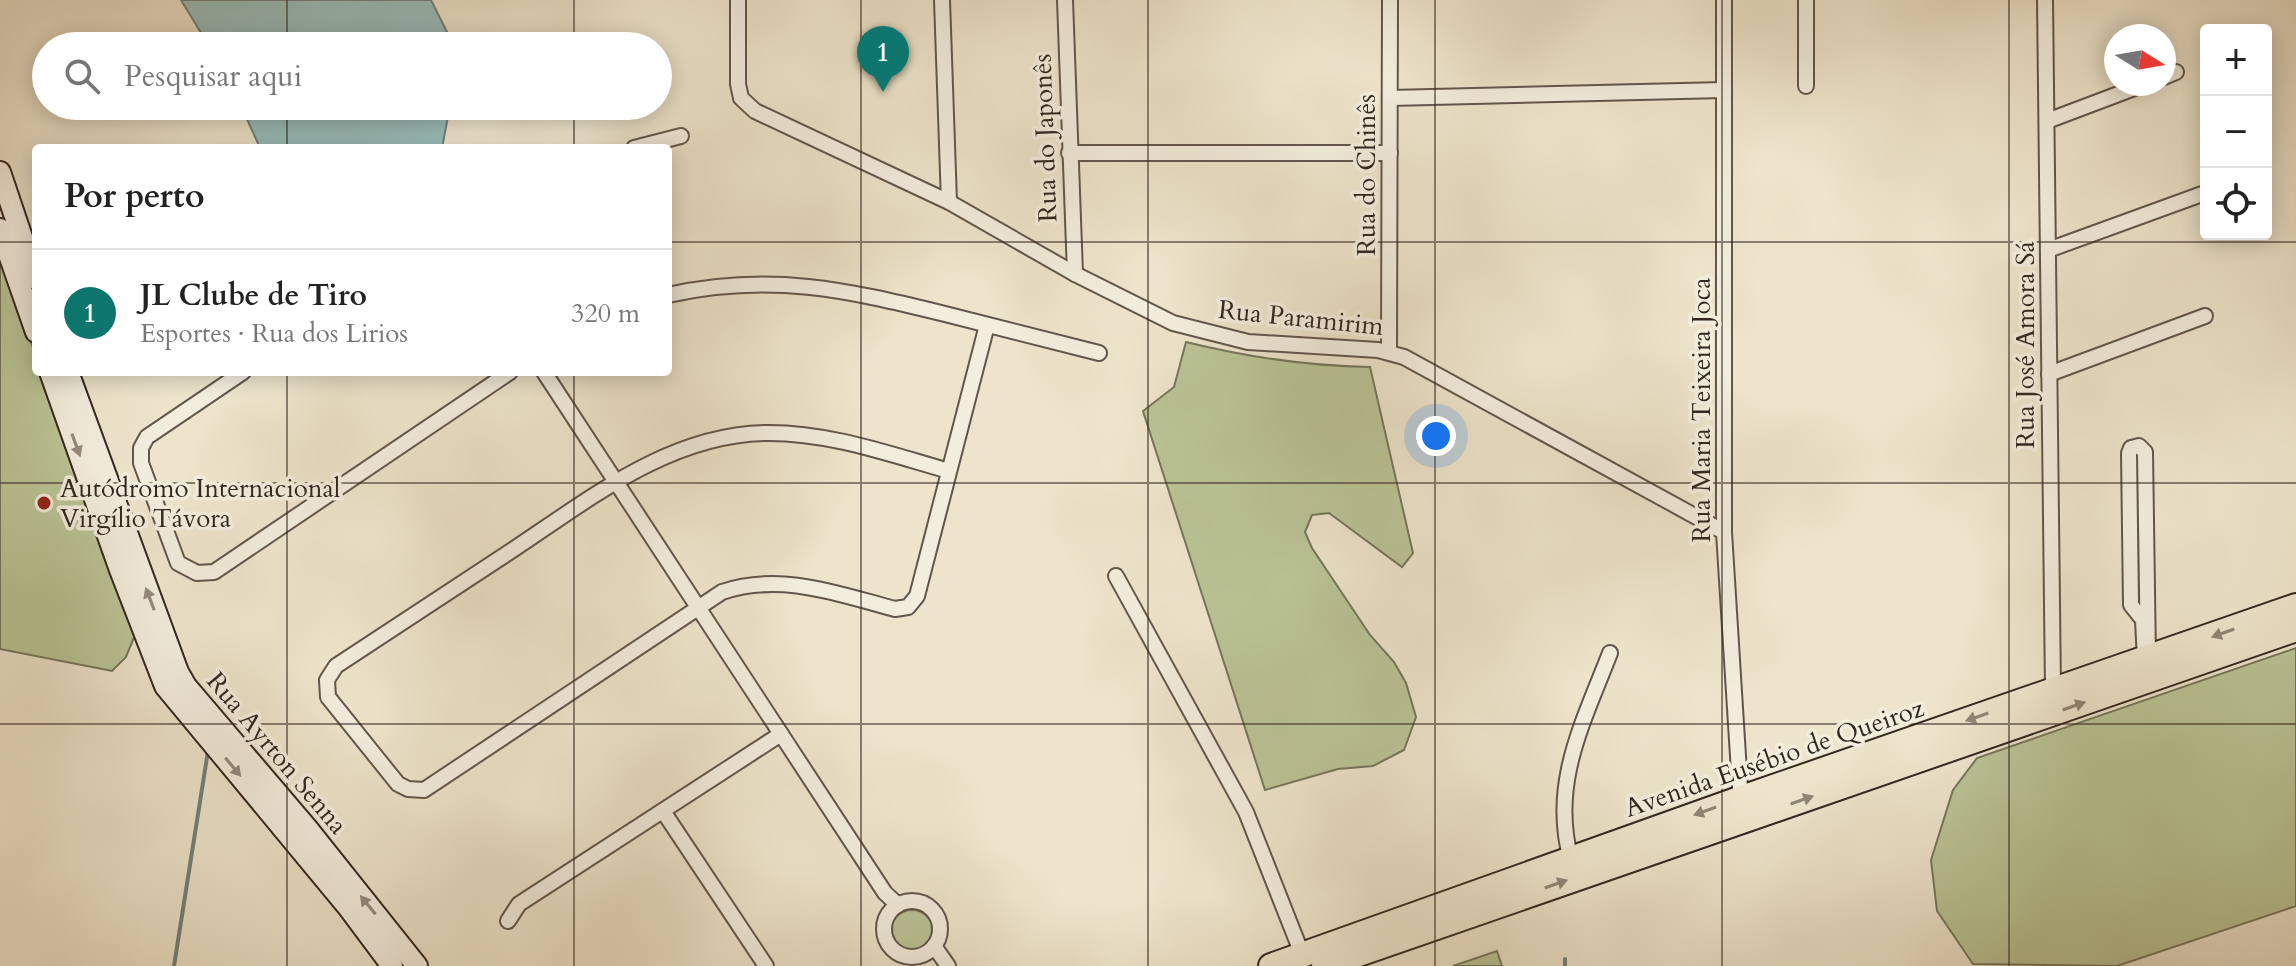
<!DOCTYPE html>
<html lang="pt">
<head>
<meta charset="utf-8">
<style>
	body { margin:0; font-family:Cardo,serif; background:#f2f2f2; color:#222 }
	.controls { position:absolute; right:24px; top:24px; display:grid; overflow:hidden; border-radius:8px; box-shadow:0 4px 20px #0003 }
	.controls button { width:72px; height:72px; display:grid; place-items:center; padding:0; border:0; border-bottom:2px solid #e0e0e0; background:#fff; color:#222; font:40px sans-serif }
	.compass { position:absolute; left:2104px; top:24px; width:72px; height:72px; border-radius:50%; background:#fff; box-shadow:0 4px 20px #0003; rotate:101deg }
	.you { position:absolute; left:1436px; top:436px; width:28px; height:28px; margin:-20px; border:6px solid #fff; border-radius:50%; background:#1a73e8; box-shadow:0 0 0 12px #1a73e833 }
	.badge { display:grid; place-items:center; width:52px; height:52px; border-radius:50%; background:#0f766e; color:#fff; font-size:26px; font-weight:700 }
	.pin { position:absolute; translate:-50% -66px; filter:drop-shadow(0 2px 4px #0008) }
	.pin::after { content:''; position:absolute; top:42px; width:28px; height:24px; background:inherit; clip-path:polygon(0 0,100% 0,50% 100%) }
	.list { margin:0; padding:0; list-style:none }
	h2 { display:flex; justify-content:space-between; align-items:center; height:104px; margin:0; padding:0 32px; font-size:34px }
	h2 small { font-size:26px; font-weight:400; color:#767676 }
	.list li { display:grid; grid-template-columns:52px 1fr auto; gap:24px; align-items:center; box-sizing:border-box; height:128px; padding:0 32px; border-top:2px solid #e0e0e0 }
	.list b { display:block; font-size:30px; white-space:nowrap }
	.list p { margin:0; font-size:26px; white-space:nowrap; color:#767676 }
	.list em { font-size:26px; font-style:normal; color:#767676 }
	.icon { flex:none; width:44px; height:44px; fill:none; stroke:currentColor; stroke-width:2; stroke-linecap:round; stroke-linejoin:round }
	.map { position:relative; flex:none; width:2296px; height:966px; overflow:hidden }
	.search { position:absolute; background:#fff; box-shadow:0 4px 20px #0003; left:32px; top:32px; width:640px; height:88px; display:flex; align-items:center; gap:20px; box-sizing:border-box; padding:0 28px; border-radius:44px; color:#767676; font-size:30px }
	.panel { position:absolute; background:#fff; box-shadow:0 4px 20px #0003; left:32px; top:144px; width:640px; height:232px; border-radius:8px }
	.map>svg:first-child { display:block }
	.green { fill:#bac496; stroke:#76765c; stroke-width:2 }
	.water { fill:#9abebb; stroke:#71827d; stroke-width:2 }
	.lines { fill:none; stroke-linecap:round; stroke-linejoin:round }
	.stream { stroke:#71827d; stroke-width:4 }
	.street-casing { stroke:#62564c; stroke-width:18 }
	.secondary-casing { stroke:#332721; stroke-width:24 }
	.primary-casing { stroke:#332721; stroke-width:28 }
	.street { stroke:#f3eddd; stroke-width:14 }
	.secondary { stroke:#f3eddd; stroke-width:20 }
	.primary { stroke:#ede4cb; stroke-width:24 }
	.oneway { fill:#938a7f }
	.oneway2 { fill:#908676 }
	.grid { fill:none; stroke:#332721; stroke-width:2; stroke-opacity:0.55 }
	.poi-dot { fill:#8f2418; stroke:#f3eddd; stroke-width:3 }
	.labels { text-anchor:middle; dominant-baseline:central; stroke-width:7; stroke-linejoin:round; paint-order:stroke }
	.street-label { font-size:26px; fill:#332721; stroke:#f3eddd }
	.poi-label { font-size:26px; fill:#332721; stroke:#f3eddd; text-anchor:start }
</style>
</head>
<body>
<div class="map">
<svg width="2296" height="966" viewBox="0 0 2296 966">
	<rect width="100%" height="100%" fill="#ede4cb"/>
	<filter id="stains"><feTurbulence type="fractalNoise" baseFrequency=".0025" numOctaves="4"/><feColorMatrix values="0 0 0 0 .2 0 0 0 0 .09 0 0 0 0 .02 0 0 0 .5 -.17"/></filter>
	<radialGradient id="worn" r=".72"><stop offset=".6" stop-color="#630" stop-opacity="0"/><stop offset="1" stop-color="#630" stop-opacity=".3"/></radialGradient>
	<g class="green">
		<polygon points="0,255 36,356 36,372 42,372 135,635 126,657 112,671 0,649"/>
		<path d="M1186 342C1247 357 1307 366 1370 367L1413 553 1402 567 1329 513 1312 515 1305 532 1312 548 1370 635 1394 662 1406 683 1416 717 1404 750 1373 766 1338 769 1265 790 1143 411 1174 387Z"/>
		<polygon points="2296,648 2296,906 2117,966 1973,964 1937,911 1931,860 1953,790 1977,758"/>
		<circle cx="912" cy="931" r="21"/>
		<polygon points="1497,951 1502,966 1453,966"/>
	</g>
	<g class="water">
		<polygon points="181,0 431,0 454,46 209,46"/>
		<polygon points="241,106 450,106 442,148 260,148"/>
	</g>
	<g class="lines">
		<g class="stream">
			<polyline points="1565,959 1565,966"/>
			<polyline points="174,966 208,751"/>
		</g>
		<g class="street-casing">
			<g id="street">
				<polyline points="738,0 738,84 741,98 755,111 949,202 1075,274 1173,323 1248,342 1378,350 1404,357 1724,532"/>
				<polyline points="942,0 949,202"/>
				<polyline points="1065,0 1075,274"/>
				<polyline points="1724,0 1724,532 1741,804"/>
				<polyline points="2045,0 2053,690"/>
				<polyline points="2164,77 2176,72"/>
				<polyline points="1806,86 1806,0"/>
				<polyline points="1390,98 1724,90"/>
				<polyline points="2047,121 2145,84"/>
				<polyline points="634,148 681,136"/>
				<polyline points="1069,153 1390,153"/>
				<polyline points="2048,250 2202,194"/>
				<path d="M668 295C770 272 847 290 945 314 997 327 1048 340 1099 353"/>
				<polyline points="1389,351 1390,0"/>
				<polyline points="243,372 147,437 141,448 141,463 178,563 197,573 214,572 510,372"/>
				<polyline points="544,372 885,893 898,905"/>
				<polyline points="2049,374 2205,316"/>
				<path d="M949 471C889 454 828 432 765 433 669 435 591 498 514 549 455 588 395 627 336 666L327 680 328 697 398 784 408 789 424 790 722 592C781 572 838 594 895 609L908 607 917 596 987 325"/>
				<polyline points="1116,576 1246,812 1302,954"/>
				<polyline points="2145,660 2143,620 2131,605 2129,453 2131,448 2139,446 2145,452 2148,659"/>
				<polyline points="663,811 766,966"/>
				<path d="M1571 860C1550 784 1583 723 1610 653"/>
				<circle cx="912" cy="929" r="28"/>
				<polyline points="508,921 519,904 781,734"/>
				<polyline points="934,946 948,966"/>
			</g>
		</g>
		<g class="secondary-casing">
			<g id="secondary">
				<polyline points="0,172 36,279"/>
				<polyline points="0,229 36,332"/>
				<polyline points="50,372 120,570 165,686 348,907 392,966"/>
				<polyline points="68,372 178,672 186,686 307,828 417,966"/>
			</g>
		</g>
		<g class="primary-casing">
			<g id="primary">
				<polyline points="1271,966 1739,799 2296,606"/>
				<polyline points="1324,966 2296,629"/>
			</g>
		</g>
		<use href="#street" class="street"/>
		<use href="#secondary" class="secondary"/>
		<use href="#primary" class="primary"/>
	</g>
	<defs><path id="oneway-solid" d="M-6-.8H1V-3.2L6.5 0L1 3.2V.8H-6Z" transform="scale(2)"/></defs>
	<g class="oneway">
		<use href="#oneway-solid" transform="translate(76 445) rotate(70)"/>
		<use href="#oneway-solid" transform="translate(150 599) rotate(-111)"/>
		<use href="#oneway-solid" transform="translate(233 767) rotate(50)"/>
		<use href="#oneway-solid" transform="translate(368 905) rotate(-129)"/>
	</g>
	<g class="oneway2">
		<use href="#oneway-solid" transform="translate(2223 633) rotate(160)"/>
		<use href="#oneway-solid" transform="translate(2074 706) rotate(-19)"/>
		<use href="#oneway-solid" transform="translate(1977 717) rotate(161)"/>
		<use href="#oneway-solid" transform="translate(1802 800) rotate(-19)"/>
		<use href="#oneway-solid" transform="translate(1705 811) rotate(160)"/>
		<use href="#oneway-solid" transform="translate(1556 884) rotate(-19)"/>
	</g>
	<path class="grid" d="M287 0V46M574 0V46M861 0V966M1148 0V966M1435 0V966M1722 0V966M2009 0V966M287 106V148M574 106V148M0 242H36M668 242H2296M287 372V966M574 372V966M0 483H2296M0 724H2296"/>
	<circle class="poi-dot" cx="44" cy="503" r="8"/>
	<g class="labels">
		<g class="street-label">
			<text transform="translate(1045 138) rotate(-92)">Rua do Japonês</text>
			<text transform="translate(1366 175) rotate(-90)">Rua do Chinês</text>
			<text transform="translate(1301 318) rotate(6)">Rua Paramirim</text>
			<text transform="translate(2025 345) rotate(-90)">Rua José Amora Sá</text>
			<text transform="translate(1701 410) rotate(-90)">Rua Maria Teixeira Joca</text>
			<text transform="translate(277 753) rotate(50)">Rua Ayrton Senna</text>
			<text transform="translate(1774 758) rotate(-19)">Avenida Eusébio de Queiroz</text>
		</g>
		<g class="poi-label">
			<text x="60" y="488">Autódromo Internacional<tspan x="60" dy="30">Virgílio Távora</tspan></text>
		</g>
	</g>
	<rect width="100%" height="100%" filter="url(#stains)"/>
	<rect width="100%" height="100%" fill="url(#worn)"/>
</svg>
<div class="controls">
<button>+</button>
<button>−</button>
<button><svg class="icon" aria-label="locate" viewBox="0 0 24 24"><circle cx="12" cy="12" r="6"/><path d="M12 2v4M12 18v4M2 12h4M18 12h4"/></svg></button>
</div>
<svg class="compass" viewBox="-18 -18 36 36"><path d="M0-13l5 13h-10z" fill="#e53935"/><path d="M0 13l5-13h-10z" fill="#767676"/></svg>
<div class="you"></div>
<div class="pin badge" style="left:883px;top:92px">1</div>
<div class="search"><svg class="icon" aria-label="search" viewBox="0 0 24 24"><circle cx="10" cy="10" r="6"/><path d="M15 15l6 6"/></svg>Pesquisar aqui</div>
<section class="panel">
<h2>Por perto<small></small></h2>
<ul class="list">
<li><span class="badge">1</span><div><b>JL Clube de Tiro</b><p>Esportes · Rua dos Lirios</p></div><em>320 m</em></li>
</ul>
</section>
</div>
</body>
</html>
